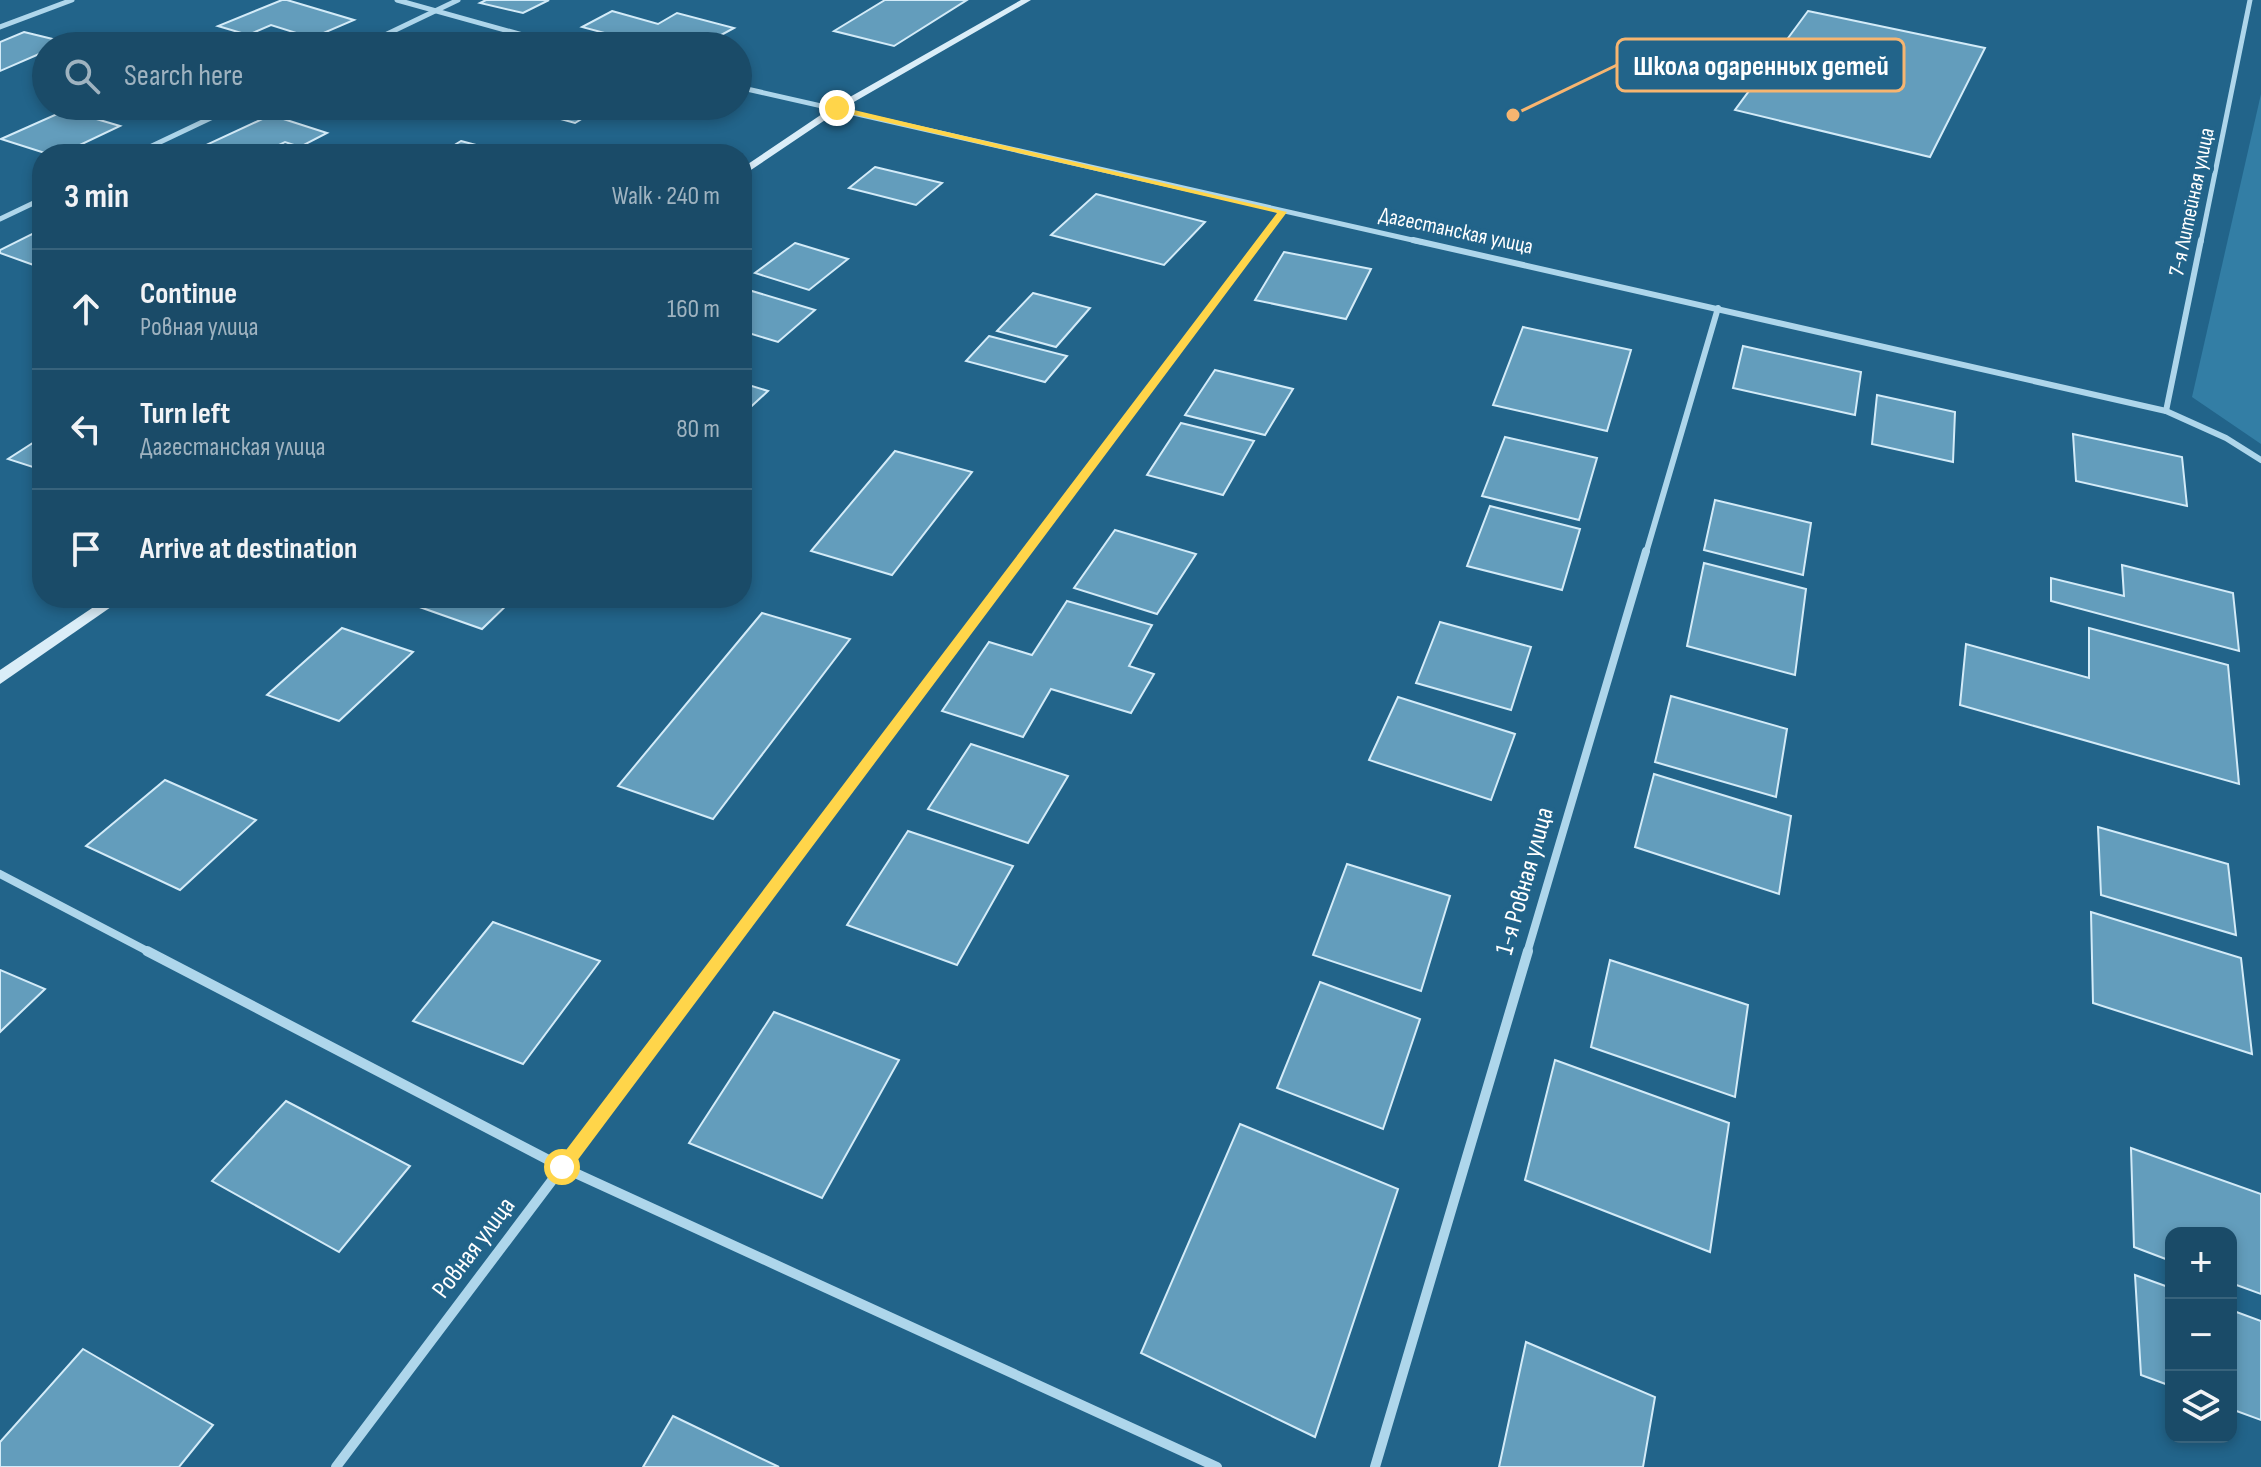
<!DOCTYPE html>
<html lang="en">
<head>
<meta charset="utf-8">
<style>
	body { margin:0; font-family:"Sofia Sans Condensed",sans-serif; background:#275571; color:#f1f3f6 }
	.controls { position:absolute; right:24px; bottom:24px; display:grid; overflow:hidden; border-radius:16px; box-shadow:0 4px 12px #0003 }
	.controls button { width:72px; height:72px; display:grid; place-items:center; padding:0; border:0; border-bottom:2px solid #38637c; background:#1a4b68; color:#f1f3f6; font:40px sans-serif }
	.stop { position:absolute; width:24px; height:24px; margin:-18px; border:6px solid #ffd54a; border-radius:50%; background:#fff }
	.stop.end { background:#ffd54a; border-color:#fff; box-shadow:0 2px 8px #0008 }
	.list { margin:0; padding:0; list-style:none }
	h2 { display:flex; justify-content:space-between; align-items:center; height:104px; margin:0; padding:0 32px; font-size:34px }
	h2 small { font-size:26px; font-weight:400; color:#9fb3c0 }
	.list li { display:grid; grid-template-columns:52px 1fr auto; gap:24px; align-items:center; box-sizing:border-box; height:120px; padding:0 32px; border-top:2px solid #38637c }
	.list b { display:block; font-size:30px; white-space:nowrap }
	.list p { margin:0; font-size:26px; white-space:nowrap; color:#9fb3c0 }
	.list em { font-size:26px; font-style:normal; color:#9fb3c0 }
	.icon { flex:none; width:44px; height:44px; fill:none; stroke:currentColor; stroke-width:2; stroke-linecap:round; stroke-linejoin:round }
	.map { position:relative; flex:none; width:2261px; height:1467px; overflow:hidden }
	.search { position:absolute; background:#1a4b68; box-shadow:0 4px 12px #0003; left:32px; top:32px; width:720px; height:88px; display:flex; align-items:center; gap:20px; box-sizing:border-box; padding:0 28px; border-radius:44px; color:#9fb3c0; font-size:30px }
	.panel { position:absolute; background:#1a4b68; box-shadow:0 4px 12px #0003; left:32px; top:144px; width:720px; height:464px; border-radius:32px }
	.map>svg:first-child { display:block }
	.green { fill:#337ea5 }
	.building { fill:#639dbc; stroke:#d3ebf8; stroke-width:2 }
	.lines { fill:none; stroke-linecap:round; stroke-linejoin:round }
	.street-far3 { stroke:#aed6eb; stroke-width:5 }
	.street-far2 { stroke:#aed6eb; stroke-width:6 }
	.street-far1 { stroke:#aed6eb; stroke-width:8 }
	.street { stroke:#aed6eb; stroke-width:10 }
	.secondary { fill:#daedf8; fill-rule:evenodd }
	.route { fill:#ffd54a }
	.labels { text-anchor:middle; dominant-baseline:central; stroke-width:8; stroke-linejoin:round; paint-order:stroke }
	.far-street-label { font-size:22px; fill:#fff; stroke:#22648a }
	.street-label { font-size:26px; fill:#fff; stroke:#22648a }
	.leader { fill:none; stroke:#f7b570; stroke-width:3 }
	.callout-dot { fill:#f7b570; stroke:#22648a; stroke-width:3 }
	.callout { fill:#22648a; stroke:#f7b570; stroke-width:3 }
	.callout-label { font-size:28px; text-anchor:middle; font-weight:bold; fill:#fff }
</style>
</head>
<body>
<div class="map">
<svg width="2261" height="1467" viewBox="0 0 2261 1467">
	<rect width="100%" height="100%" fill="#22648a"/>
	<polygon class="green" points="2261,94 2261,444 2192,397"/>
	<g class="building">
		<polygon points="282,0 287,0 354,20 312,38 271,25 248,35 218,26"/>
		<polygon points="486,0 549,0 523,13 480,3"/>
		<polygon points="885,0 967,0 894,46 834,31"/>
		<polygon points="612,11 658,24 677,13 734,28 701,46 653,46 582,27"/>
		<polygon points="1808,11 1985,48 1930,157 1735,110"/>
		<polygon points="24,32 65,42 46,46 46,51 0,71 0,42"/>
		<polygon points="433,36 471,45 414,46"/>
		<polygon points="513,106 603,106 575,123"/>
		<polygon points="66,110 120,126 61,154 48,154 1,139"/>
		<polygon points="271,115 327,133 300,147 285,142 260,154 232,154 206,145"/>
		<polygon points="461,141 510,154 440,154"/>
		<polygon points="875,167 942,183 916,205 849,188"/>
		<polygon points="1096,194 1205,222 1164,265 1051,235"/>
		<polygon points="42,229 42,268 0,253 0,250"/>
		<polygon points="795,243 848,259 809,290 755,273"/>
		<polygon points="1284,252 1371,269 1346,319 1255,300"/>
		<polygon points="742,288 815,310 778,342 742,331"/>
		<polygon points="1033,293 1090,308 1056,347 997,331"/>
		<polygon points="1523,327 1631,350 1607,431 1493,405"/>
		<polygon points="989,336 1067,356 1045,382 966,361"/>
		<polygon points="1743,346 1861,372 1855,415 1733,388"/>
		<polygon points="1215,370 1293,389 1265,435 1185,415"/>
		<polygon points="742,383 768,391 742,415"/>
		<polygon points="1877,395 1955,412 1953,462 1872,444"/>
		<polygon points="1181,423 1254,441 1223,495 1147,475"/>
		<polygon points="2073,434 2182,457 2187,506 2076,481"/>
		<polygon points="42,437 42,470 8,459"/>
		<polygon points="1505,437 1597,458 1579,520 1482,496"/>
		<polygon points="895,451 972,472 892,575 811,551"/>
		<polygon points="1715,500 1811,523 1803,575 1704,550"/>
		<polygon points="1490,506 1580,529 1562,590 1467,566"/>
		<polygon points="1115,530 1196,554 1157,614 1074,588"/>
		<polygon points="1704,563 1806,589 1795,675 1687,646"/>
		<polygon points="2122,565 2233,593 2239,651 2051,601 2051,578 2124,596"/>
		<polygon points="394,598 514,598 482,629"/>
		<polygon points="1067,601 1152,625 1129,666 1154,674 1131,713 1051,689 1023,737 942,711 989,642 1032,655"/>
		<polygon points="762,613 850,639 713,819 618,786"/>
		<polygon points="1440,622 1531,647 1511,710 1416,683"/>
		<polygon points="342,628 413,652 339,721 267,695"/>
		<polygon points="2089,628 2228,665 2239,784 1960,705 1966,644 2089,678"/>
		<polygon points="1671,696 1787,729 1776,797 1655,762"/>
		<polygon points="1398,697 1515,734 1491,800 1369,760"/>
		<polygon points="971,744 1068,776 1028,843 928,809"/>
		<polygon points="1654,774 1791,816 1779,894 1635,847"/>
		<polygon points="165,780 256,820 180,890 86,846"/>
		<polygon points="2098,827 2228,864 2236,935 2101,895"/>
		<polygon points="908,831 1013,866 957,965 847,925"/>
		<polygon points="1347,864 1450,896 1421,991 1313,955"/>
		<polygon points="2091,912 2241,958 2252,1054 2093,1003"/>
		<polygon points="493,922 600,961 523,1064 413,1021"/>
		<polygon points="1610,960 1748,1005 1735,1097 1591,1047"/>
		<polygon points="0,970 45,989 0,1032"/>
		<polygon points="1320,982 1420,1019 1383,1129 1277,1088"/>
		<polygon points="774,1012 899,1060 822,1198 689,1143"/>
		<polygon points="1555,1060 1729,1123 1710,1252 1525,1180"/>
		<polygon points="286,1101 410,1166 339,1252 212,1181"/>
		<polygon points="1240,1124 1398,1189 1315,1437 1141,1353"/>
		<polygon points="2131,1148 2261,1194 2261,1294 2231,1283 2231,1233 2171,1233 2171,1261 2134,1247"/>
		<polygon points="2135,1275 2171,1288 2171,1386 2141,1375"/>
		<polygon points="2231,1310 2261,1321 2261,1420 2231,1409"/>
		<polygon points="1526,1342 1655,1397 1643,1467 1499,1467"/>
		<polygon points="83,1349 213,1425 179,1467 0,1467 0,1442"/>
		<polygon points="673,1416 779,1467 643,1467"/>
	</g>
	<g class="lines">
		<g class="street-far3">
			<polyline points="397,0 562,46"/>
			<polyline points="0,27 72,0"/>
			<polyline points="362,46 458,0"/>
			<polyline points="738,87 1421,242"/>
			<polyline points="135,154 236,106"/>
			<polyline points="0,219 42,199"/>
			<polyline points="1259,242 1282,212"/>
			<polyline points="2201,242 2250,0"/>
		</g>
		<g class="street-far2">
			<polyline points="1413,240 2166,411 2226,438 2261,460"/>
			<polyline points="2166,411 2201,240"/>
			<polyline points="1025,553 1261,240"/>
			<polyline points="1646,553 1718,308"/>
		</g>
		<g class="street-far1">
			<polyline points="0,874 151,953"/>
			<polyline points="724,953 1027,551"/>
			<polyline points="1527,953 1646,551"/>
		</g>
		<g class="street">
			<polyline points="147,951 562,1167 1217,1467"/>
			<polyline points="336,1467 725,951"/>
			<polyline points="1375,1467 1528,951"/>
		</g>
		<g class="secondary">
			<polygon points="1021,0 1031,0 840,110 742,176 742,168 834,106"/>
			<polygon points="107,598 124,598 0,684 0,670"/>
		</g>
	</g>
	<polygon class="route" points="837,106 1287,212 568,1173 562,1175 557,1173 554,1167 557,1162 1277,213 834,110"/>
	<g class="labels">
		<g class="far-street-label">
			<text transform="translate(2192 202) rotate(-78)">7-я Литейная улица</text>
			<text transform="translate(1456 231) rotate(12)">Дагестанская улица</text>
		</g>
		<g class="street-label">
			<text transform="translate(1525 881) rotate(-74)">1-я Ровная улица</text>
			<text transform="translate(474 1248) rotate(-53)">Ровная улица</text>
		</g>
	</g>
	<path class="leader" d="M1513 115L1617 65"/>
	<circle class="callout-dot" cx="1513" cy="115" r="8"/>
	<rect class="callout" x="1617" y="39" width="287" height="52" rx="8"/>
	<g class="callout-label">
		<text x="1761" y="75">Школа одаренных детей</text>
	</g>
</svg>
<div class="controls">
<button>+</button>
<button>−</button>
<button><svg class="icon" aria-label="layers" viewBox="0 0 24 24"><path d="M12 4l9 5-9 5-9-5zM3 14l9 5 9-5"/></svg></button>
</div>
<div class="stop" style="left:562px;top:1167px"></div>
<div class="stop end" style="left:837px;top:108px"></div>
<div class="search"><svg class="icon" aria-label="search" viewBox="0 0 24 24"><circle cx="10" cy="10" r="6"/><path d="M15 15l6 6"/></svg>Search here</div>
<section class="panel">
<h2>3 min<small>Walk · 240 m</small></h2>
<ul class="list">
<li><svg class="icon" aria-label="ahead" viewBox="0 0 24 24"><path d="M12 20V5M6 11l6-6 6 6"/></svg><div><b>Continue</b><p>Ровная улица</p></div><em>160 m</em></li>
<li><svg class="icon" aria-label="left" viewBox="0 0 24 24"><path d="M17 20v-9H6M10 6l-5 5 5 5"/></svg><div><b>Turn left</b><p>Дагестанская улица</p></div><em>80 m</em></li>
<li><svg class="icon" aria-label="arrive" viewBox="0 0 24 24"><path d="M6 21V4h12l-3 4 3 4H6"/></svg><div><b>Arrive at destination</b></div></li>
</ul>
</section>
</div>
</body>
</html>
